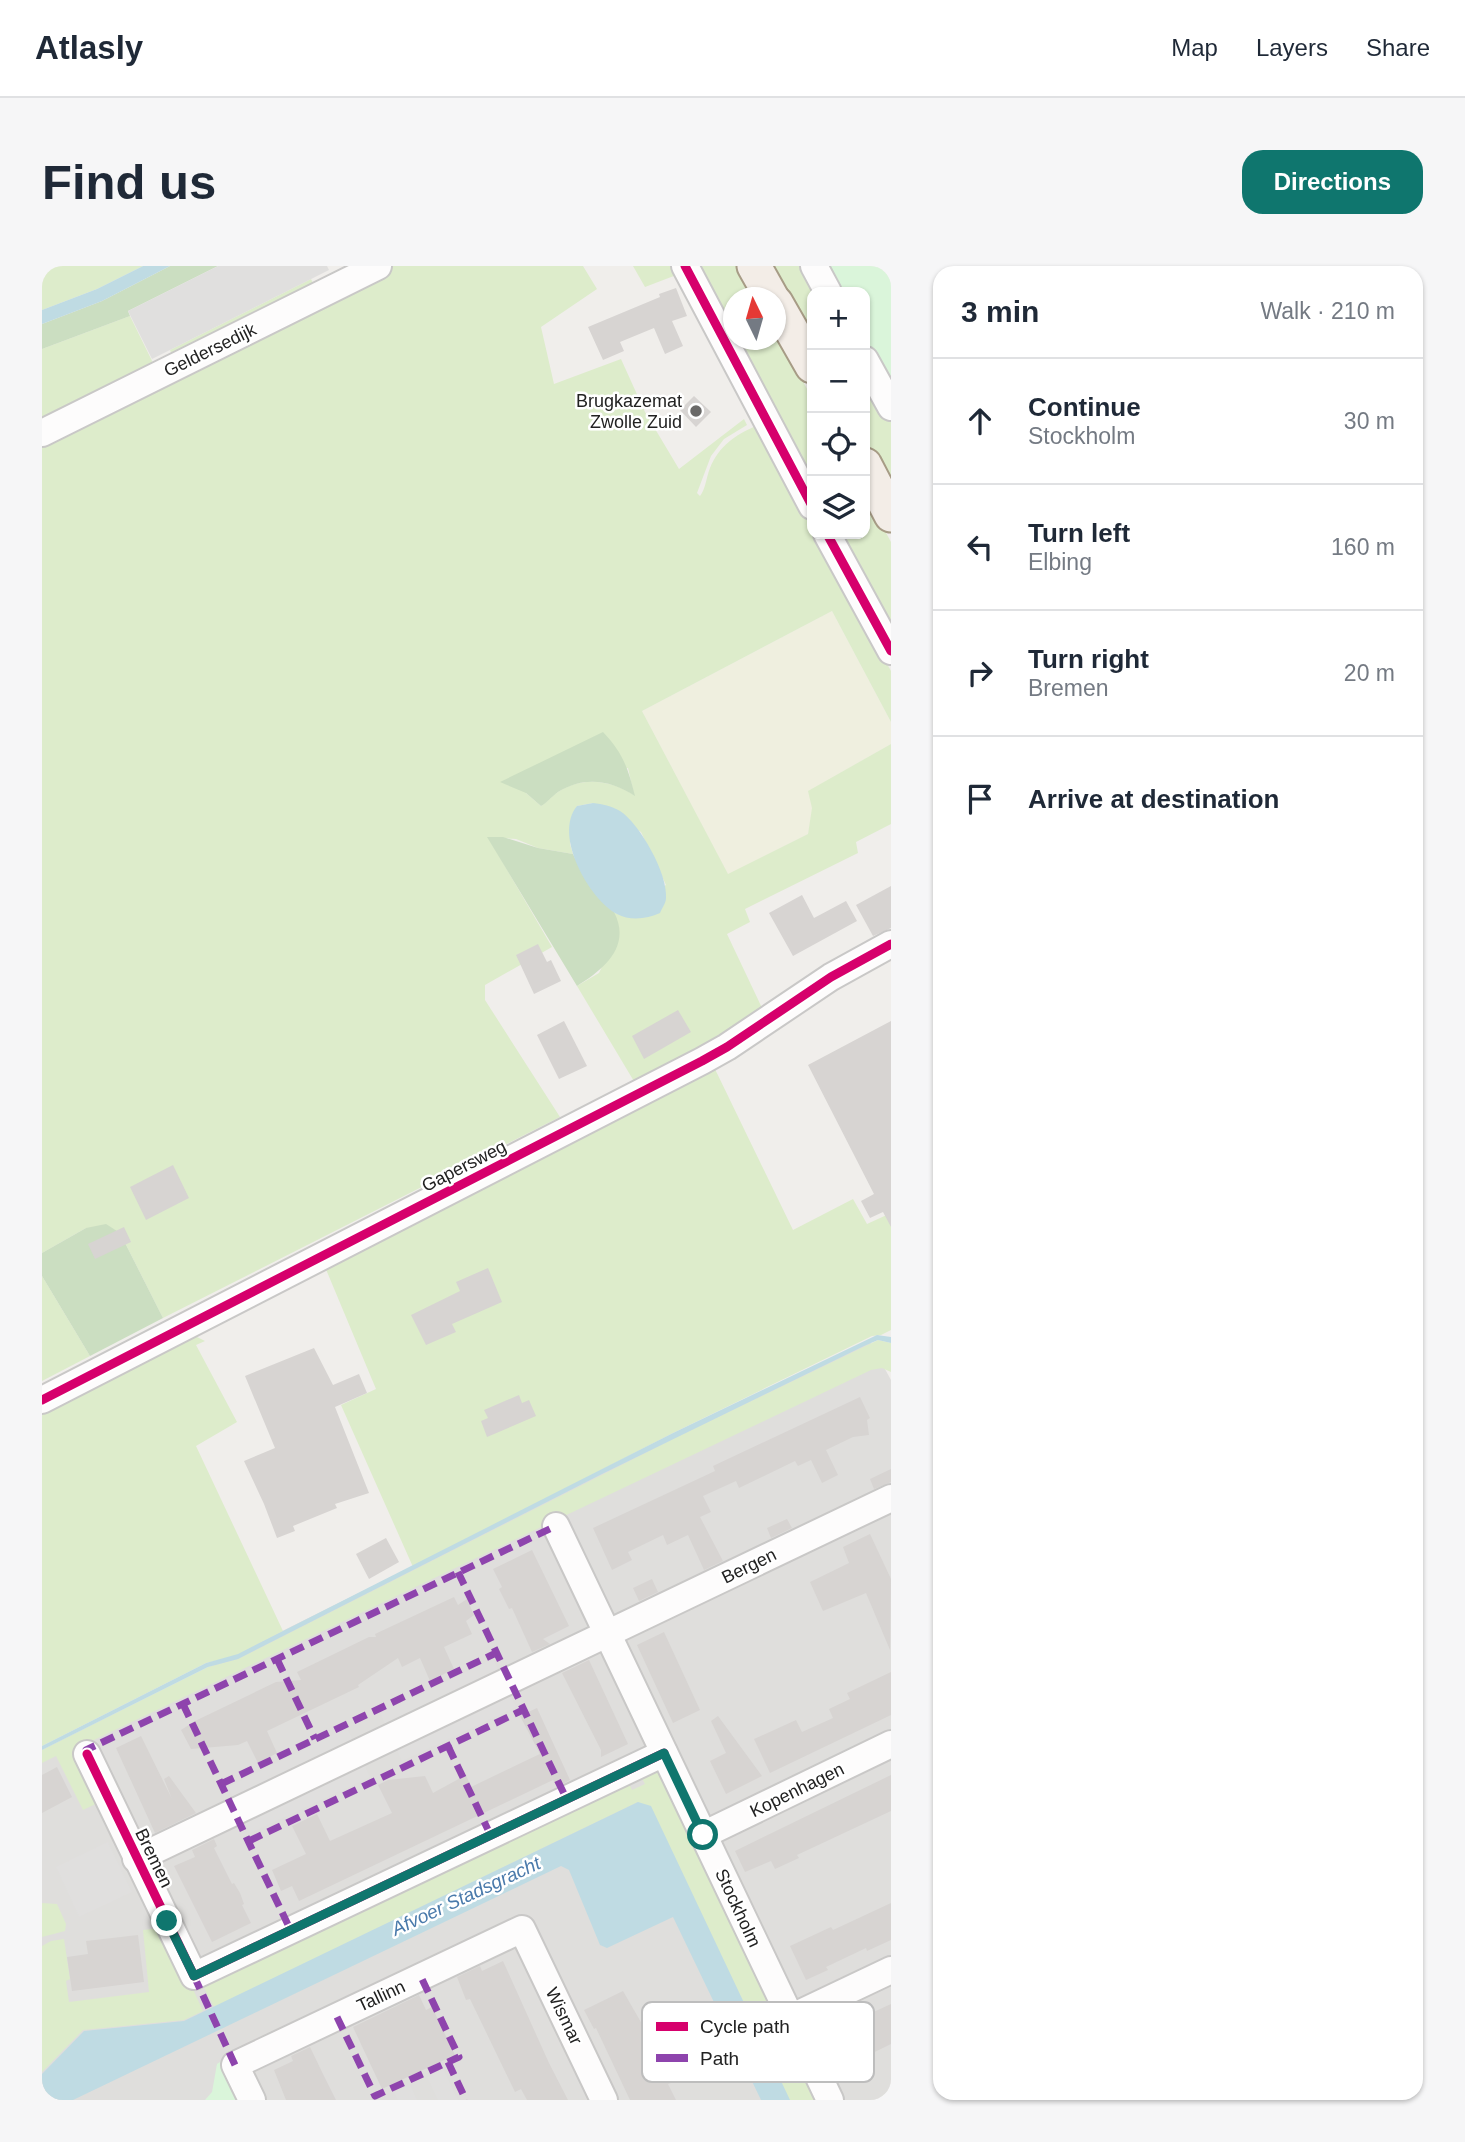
<!DOCTYPE html>
<html lang="en">
<head>
<meta charset="utf-8">
<style>
	body { margin:0; font-family:Arial,sans-serif; background:#f6f6f7; color:#1f2937 }
	.controls { position:absolute; right:21px; top:21px; display:grid; overflow:hidden; border-radius:14px; box-shadow:0 2px 5px #0004 }
	.controls button { width:63px; height:63px; display:grid; place-items:center; padding:0; border:0; border-bottom:2px solid #e0e1e3; background:#fff; color:#1f2937; font:35px sans-serif }
	.compass { position:absolute; left:681px; top:21px; width:63px; height:63px; border-radius:50%; background:#fff; box-shadow:0 2px 5px #0004; rotate:355deg }
	.stop { position:absolute; width:21px; height:21px; margin:-16px; border:5px solid #0f766e; border-radius:50%; background:#fff }
	.stop.end { background:#0f766e; border-color:#fff; box-shadow:0 2px 7px #0008 }
	.list { margin:0; padding:0; list-style:none }
	h2 { display:flex; justify-content:space-between; align-items:center; height:91px; margin:0; padding:0 28px; font-size:30px }
	h2 small { font-size:23px; font-weight:400; color:#747a83 }
	.list li { display:grid; grid-template-columns:46px 1fr auto; gap:21px; align-items:center; box-sizing:border-box; height:126px; padding:0 28px; border-top:2px solid #e0e1e3 }
	.list b { display:block; font-size:26px; white-space:nowrap }
	.list p { margin:0; font-size:23px; white-space:nowrap; color:#747a83 }
	.list em { font-size:23px; font-style:normal; color:#747a83 }
	.icon { flex:none; width:38px; height:38px; fill:none; stroke:currentColor; stroke-width:2; stroke-linecap:round; stroke-linejoin:round }
	.map { position:relative; flex:none; width:849px; height:1834px; overflow:hidden; border-radius:21px }
	header { display:flex; align-items:center; gap:42px; box-sizing:border-box; height:98px; padding:0 35px; background:#fff; border-bottom:2px solid #e0e1e3 }
	header strong { font-size:33px }
	nav { display:flex; gap:38px; margin-inline-start:auto; font-size:24px }
	.intro { display:flex; align-items:center; justify-content:space-between; box-sizing:border-box; height:168px; padding:0 42px }
	h1 { margin:0; font-size:49px }
	.button { padding:18px 32px; border-radius:21px; background:#0f766e; color:#fff; font-size:24px; font-weight:700 }
	main { display:flex; gap:42px; padding:0 42px }
	aside { flex:1; background:#fff; border-radius:21px; box-shadow:0 2px 5px #0004 }
	.map>svg:first-child { display:block }
	.residential { fill:#dfdedc }
	.farmland { fill:#efefdf }
	.grass { fill:#ddeccb; fill-rule:evenodd }
	.forest { fill:#cbdec1 }
	.park { fill:#daf5da }
	.parking { fill:#e0dfde }
	.water { fill:#bfdbe3 }
	.building { fill:#d7d4d2 }
	.lines { fill:none; stroke-linecap:round; stroke-linejoin:round }
	.minor-casing { stroke:#c9c8c7; stroke-width:30 }
	.major-casing { stroke:#a79c86; stroke-width:37 }
	.minor { stroke:#fdfcfc; stroke-width:26 }
	.major { stroke:#f3ede7; stroke-width:33 }
	.quiet { stroke:#8e44ad; stroke-width:7; stroke-dasharray:14 7; stroke-linecap:butt }
	.cycleway-casing { stroke:#fff; stroke-width:13 }
	.cycleway { stroke:#d6006c; stroke-width:9 }
	.route { stroke:#0f766e; stroke-width:9 }
	.poi-dot { fill:#6a6968; stroke:#fff; stroke-width:2.5 }
	.labels { text-anchor:middle; dominant-baseline:central; stroke-width:5; stroke-linejoin:round; paint-order:stroke }
	.street-label { font-size:18px; fill:#222; stroke:#fff }
	.poi-label { font-size:18px; fill:#222; stroke:#fff; text-anchor:end }
	.water-label { font-size:19px; font-style:italic; fill:#4a7aab; stroke:#fff }
	.key { fill:#fff; stroke:#bdbdbd; stroke-width:2 }
	.key-label { font-size:19px; fill:#222 }
</style>
</head>
<body>
<header>
<strong>Atlasly</strong>
<nav><a>Map</a><a>Layers</a><a>Share</a></nav>
</header>
<div class="intro"><h1>Find us</h1><a class="button">Directions</a></div>
<main>
<div class="map">
<svg width="849" height="1834" viewBox="0 0 849 1834">
	<rect width="100%" height="100%" fill="#f0eeeb"/>
	<polygon class="residential" points="827,1074 849,1114 849,1834 0,1834 0,1484"/>
	<polygon class="farmland" points="790,345 849,456 849,478 767,525 771,542 766,568 686,609 600,445"/>
	<g class="grass">
		<polygon points="0,0 101,0 55,23 0,44"/>
		<path d="M346 0H541L555 23 499 61 512 118 579 93 603 146 637 203 702 153 705 159 682 173 669 190 655 227 658 230C664 222 664 212 668 202 677 180 693 169 714 160L770 262V268H773L849 405V456L790 345 600 445 686 608 766 568 770 542 766 525 849 478V558L814 576 816 587 703 643 708 656 685 668 721 744 593 817 535 720 557 707 577 666 571 645 575 648 624 619 599 566 551 537 535 540 528 578 531 588 496 582 474 573 446 571 510 681 443 719V734L518 851 121 1052 78 967 44 962 0 987V172ZM586 502 592 529C567 513 536 510 512 529 507 533 504 537 499 540L484 527Z"/>
		<polygon points="591,0 635,0 637,8 603,21"/>
		<polygon points="652,0 696,0 714,31 692,32 692,74 734,74 734,66 770,132 770,221"/>
		<polygon points="726,0 765,0 779,26 770,26 770,78"/>
		<polygon points="269,13 274,23 132,94 128,84"/>
		<polygon points="88,50 114,103 0,160 0,83"/>
		<polygon points="823,106 849,154 849,222 823,174"/>
		<polygon points="823,228 849,276 849,367 796,268 823,268"/>
		<polygon points="671,799 751,964 811,933 825,958 849,947 849,1064 839,1069 830,1070 631,1167 371,1301 299,1139 334,1123 283,1001"/>
		<polygon points="0,1010 48,1090 0,1115"/>
		<polygon points="151,1069 163,1075 154,1079 195,1156 154,1180 241,1365 191,1391 164,1397 0,1480 0,1140"/>
		<polygon points="836,1074 849,1077 849,1106 840,1102 829,1104 33,1483 58,1536 41,1544 14,1490 0,1497 0,1484 166,1401 196,1393 633,1172"/>
		<polygon points="615,1503 620,1506 778,1834 747,1834 596,1536 172,1741 159,1716 585,1513 590,1524 603,1518 597,1507"/>
		<polygon points="0,1637 15,1638 24,1658 23,1665 0,1671"/>
		<polygon points="118,1662 146,1722 150,1721 161,1745 142,1754 41,1764 0,1806 0,1680 9,1675 22,1673 28,1713 24,1715 27,1736 107,1726 101,1664"/>
	</g>
	<g class="forest">
		<polygon points="128,0 176,0 86,45 88,50 0,83 0,58 60,35"/>
		<path d="M561 466C581 487 586 502 593 530 568 514 542 510 516 526 509 531 505 537 499 540L484 527 458 516Z"/>
		<path d="M445 571H461L496 582 531 588C538 603 545 617 556 630 561 635 568 640 572 646 590 681 561 704 535 720Z"/>
		<polygon points="64,958 78,967 121,1052 48,1090 0,1010 0,987 44,962"/>
	</g>
	<g class="park">
		<polygon points="763,0 849,0 849,155 823,108 823,26 777,26"/>
		<polygon points="181,1794 200,1834 163,1834 170,1826 175,1798"/>
	</g>
	<g class="parking">
		<polygon points="176,0 285,0 287,4 110,93 86,45"/>
		<polygon points="451,1393 474,1441 360,1495 338,1447"/>
		<polygon points="305,1462 328,1511 208,1567 186,1521"/>
		<polygon points="66,1576 90,1626 37,1651 14,1601"/>
		<polygon points="401,1803 416,1834 396,1834 385,1811"/>
		<polygon points="368,1819 375,1834 356,1834 352,1826"/>
	</g>
	<g class="water">
		<polygon points="101,0 128,0 60,35 0,58 0,44 55,23"/>
		<path d="M551 537C561 538 569 540 578 545 598 558 626 608 624 632 624 637 620 642 618 647 605 653 588 655 575 648 547 633 511 569 535 540Z"/>
		<polygon points="835,1069 849,1071 849,1077 836,1074 822,1080 560,1208 196,1393 166,1401 0,1484 0,1480 164,1397 196,1388 631,1167"/>
		<polygon points="596,1536 609,1540 748,1834 719,1834 631,1651 565,1682 558,1679 527,1604 519,1600 31,1834 0,1834 0,1808 42,1765 142,1755"/>
	</g>
	<g class="building">
		<polygon points="634,22 645,50 630,55 641,80 623,88 612,62 578,76 582,85 561,94 546,61 618,31 617,28"/>
		<polygon points="652,130 669,146 654,161 638,144"/>
		<polygon points="849,620 849,662 831,670 814,639"/>
		<polygon points="760,629 772,652 804,635 815,655 751,690 727,647"/>
		<polygon points="496,678 505,696 509,694 519,715 492,728 474,689"/>
		<polygon points="636,744 649,766 602,793 590,770"/>
		<polygon points="522,755 545,800 517,813 495,769"/>
		<polygon points="849,755 849,961 841,946 828,952 819,935 832,928 766,799"/>
		<polygon points="131,899 147,932 104,954 88,921"/>
		<polygon points="82,961 89,976 53,993 46,978"/>
		<polygon points="446,1002 460,1036 410,1058 414,1066 384,1079 369,1049 418,1025 414,1016"/>
		<polygon points="272,1082 291,1119 317,1108 325,1127 293,1141 327,1227 293,1238 295,1242 251,1260 253,1265 235,1272 222,1238 202,1195 233,1182 203,1110"/>
		<polygon points="477,1129 480,1137 487,1134 494,1150 445,1171 439,1155 446,1152 442,1144"/>
		<polygon points="818,1131 828,1152 825,1154 827,1169 811,1171 784,1184 796,1209 780,1217 769,1194 756,1200 753,1195 697,1222 694,1215 661,1230 669,1246 658,1251 681,1295 662,1304 646,1269 625,1279 621,1269 586,1286 590,1294 570,1304 551,1262 673,1205 671,1200"/>
		<polygon points="849,1203 849,1216 832,1223 828,1213"/>
		<polygon points="745,1253 750,1262 729,1272 725,1262"/>
		<polygon points="828,1268 849,1313 848,1384 824,1327 781,1345 768,1316 807,1297 801,1281"/>
		<polygon points="344,1272 357,1296 327,1313 314,1288"/>
		<polygon points="490,1284 527,1360 501,1373 508,1378 490,1386 470,1342 467,1343 457,1323 460,1321 451,1303"/>
		<polygon points="610,1313 616,1326 597,1335 591,1322"/>
		<polygon points="412,1331 416,1339 425,1333 432,1349 424,1355 430,1368 402,1381 412,1403 388,1415 378,1392 360,1401 356,1392 316,1419 317,1421 225,1465 235,1487 216,1497 205,1475 196,1479 149,1483 139,1464 153,1455 234,1416 259,1414 255,1406 327,1371 334,1371 333,1368"/>
		<polygon points="622,1366 658,1444 631,1457 595,1379"/>
		<polygon points="547,1394 586,1478 559,1491 559,1484 520,1407"/>
		<polygon points="849,1406 849,1449 728,1507 712,1473 754,1454 760,1466 791,1452 787,1443 808,1433 805,1427"/>
		<polygon points="495,1442 528,1514 515,1521 508,1508 511,1514 257,1635 250,1620 239,1625 230,1604 264,1588 250,1560 275,1548 288,1575 350,1547 336,1519 346,1514 383,1510 391,1527 424,1509 429,1521 481,1496 498,1488 478,1450"/>
		<polygon points="676,1450 720,1510 684,1528 668,1495 684,1487 669,1455"/>
		<polygon points="99,1470 130,1533 122,1513 127,1510 154,1547 113,1567 74,1482"/>
		<polygon points="15,1501 30,1531 0,1547 0,1509"/>
		<polygon points="849,1509 849,1545 755,1589 757,1592 733,1603 729,1595 703,1606 693,1585"/>
		<polygon points="172,1573 175,1580 172,1582 190,1618 192,1617 198,1627 202,1638 200,1639 209,1657 170,1676 132,1600 153,1591 150,1584"/>
		<polygon points="849,1637 849,1674 825,1685 824,1682 784,1701 786,1704 764,1714 748,1680 789,1661 791,1664"/>
		<polygon points="96,1669 102,1716 30,1725 25,1691 46,1688 44,1675"/>
		<polygon points="461,1695 507,1797 526,1834 485,1834 479,1823 473,1826 428,1733 424,1734 415,1711 438,1700 440,1705"/>
		<polygon points="581,1725 600,1758 606,1755 622,1796 629,1817 626,1818 634,1834 588,1834 554,1762 552,1763 542,1744"/>
		<polygon points="377,1729 384,1744 390,1741 413,1789 340,1823 311,1761"/>
		<polygon points="849,1738 849,1778 804,1800 788,1766"/>
		<polygon points="268,1781 280,1806 294,1834 244,1834 232,1804 251,1795 249,1790"/>
	</g>
	<g class="lines">
		<g class="minor-casing">
			<g id="minor">
				<polyline points="643,0 770,240"/>
				<polyline points="772,0 786,26"/>
				<polyline points="823,94 849,141"/>
				<polyline points="0,167 336,0"/>
				<polyline points="785,268 849,385"/>
				<polyline points="0,1134 660,795 685,781 789,711 849,678"/>
				<polyline points="514,1260 788,1834"/>
				<polyline points="45,1488 152,1710 622,1487"/>
				<polyline points="661,1569 849,1478"/>
				<polyline points="94,1593 849,1232"/>
				<polyline points="748,1752 849,1704"/>
				<polyline points="210,1834 193,1799 480,1663 562,1834"/>
			</g>
		</g>
		<g class="major-casing">
			<g id="major">
				<polyline points="712,0 730,32"/>
				<polyline points="734,37 770,100"/>
				<polyline points="823,199 849,249"/>
			</g>
		</g>
		<use href="#minor" class="minor"/>
		<use href="#major" class="major"/>
		<g class="quiet">
			<polyline points="416,1306 524,1532"/>
			<polyline points="235,1393 273,1473"/>
			<polyline points="141,1438 248,1663"/>
			<polyline points="406,1480 448,1568"/>
			<polyline points="45,1488 44,1484 514,1260"/>
			<polyline points="179,1518 454,1387"/>
			<polyline points="207,1575 481,1444"/>
			<polyline points="152,1710 193,1799"/>
			<polyline points="295,1751 333,1830 417,1791 379,1711"/>
			<polyline points="406,1796 424,1834"/>
		</g>
		<g class="cycleway-casing">
			<g id="cycleway">
				<polyline points="643,0 770,240"/>
				<polyline points="785,268 849,385"/>
				<polyline points="0,1134 660,795 685,781 789,711 849,678"/>
				<polyline points="45,1488 152,1710 622,1487"/>
			</g>
		</g>
		<use href="#cycleway" class="cycleway"/>
	</g>
	<g class="lines">
		<polyline class="route" points="125,1655 152,1710 622,1487 661,1569"/>
	</g>
	<circle class="poi-dot" cx="654" cy="145" r="7"/>
	<g class="labels">
		<g class="street-label">
			<text transform="translate(168 84) rotate(-26)">Geldersedijk</text>
			<text transform="translate(422 900) rotate(-27)">Gapersweg</text>
			<text transform="translate(707 1300) rotate(-26)">Bergen</text>
			<text transform="translate(755 1524) rotate(-26)">Kopenhagen</text>
			<text transform="translate(112 1592) rotate(64)">Bremen</text>
			<text transform="translate(696 1642) rotate(65)">Stockholm</text>
			<text transform="translate(339 1730) rotate(-25)">Tallinn</text>
			<text transform="translate(522 1750) rotate(64)">Wismar</text>
		</g>
		<g class="poi-label">
			<text x="640" y="135">Brugkazemat<tspan x="640" dy="21">Zwolle Zuid</tspan></text>
		</g>
		<g class="water-label">
			<text transform="translate(424 1630) rotate(-25)">Afvoer Stadsgracht</text>
		</g>
	</g>
	<rect x="600" y="1736" width="232" height="80" rx="10" class="key"/>
	<rect x="614" y="1756" width="32" height="9" fill="#d6006c"/>
	<rect x="614" y="1788" width="32" height="8" fill="#8e44ad"/>
	<g class="key-label">
		<text x="658" y="1767">Cycle path</text>
		<text x="658" y="1799">Path</text>
	</g>
</svg>
<div class="controls">
<button>+</button>
<button>−</button>
<button><svg class="icon" aria-label="locate" viewBox="0 0 24 24"><circle cx="12" cy="12" r="6"/><path d="M12 2v4M12 18v4M2 12h4M18 12h4"/></svg></button>
<button><svg class="icon" aria-label="layers" viewBox="0 0 24 24"><path d="M12 4l9 5-9 5-9-5zM3 14l9 5 9-5"/></svg></button>
</div>
<svg class="compass" viewBox="-18 -18 36 36"><path d="M0-13l5 13h-10z" fill="#e53935"/><path d="M0 13l5-13h-10z" fill="#747a83"/></svg>
<div class="stop" style="left:661px;top:1569px"></div>
<div class="stop end" style="left:125px;top:1655px"></div>
</div>
<aside>
<h2>3 min<small>Walk · 210 m</small></h2>
<ul class="list">
<li><svg class="icon" aria-label="ahead" viewBox="0 0 24 24"><path d="M12 20V5M6 11l6-6 6 6"/></svg><div><b>Continue</b><p>Stockholm</p></div><em>30 m</em></li>
<li><svg class="icon" aria-label="left" viewBox="0 0 24 24"><path d="M17 20v-9H6M10 6l-5 5 5 5"/></svg><div><b>Turn left</b><p>Elbing</p></div><em>160 m</em></li>
<li><svg class="icon" aria-label="right" viewBox="0 0 24 24"><path d="M7 20v-9h11M14 6l5 5-5 5"/></svg><div><b>Turn right</b><p>Bremen</p></div><em>20 m</em></li>
<li><svg class="icon" aria-label="arrive" viewBox="0 0 24 24"><path d="M6 21V4h12l-3 4 3 4H6"/></svg><div><b>Arrive at destination</b></div></li>
</ul>
</aside>
</main>
</body>
</html>
